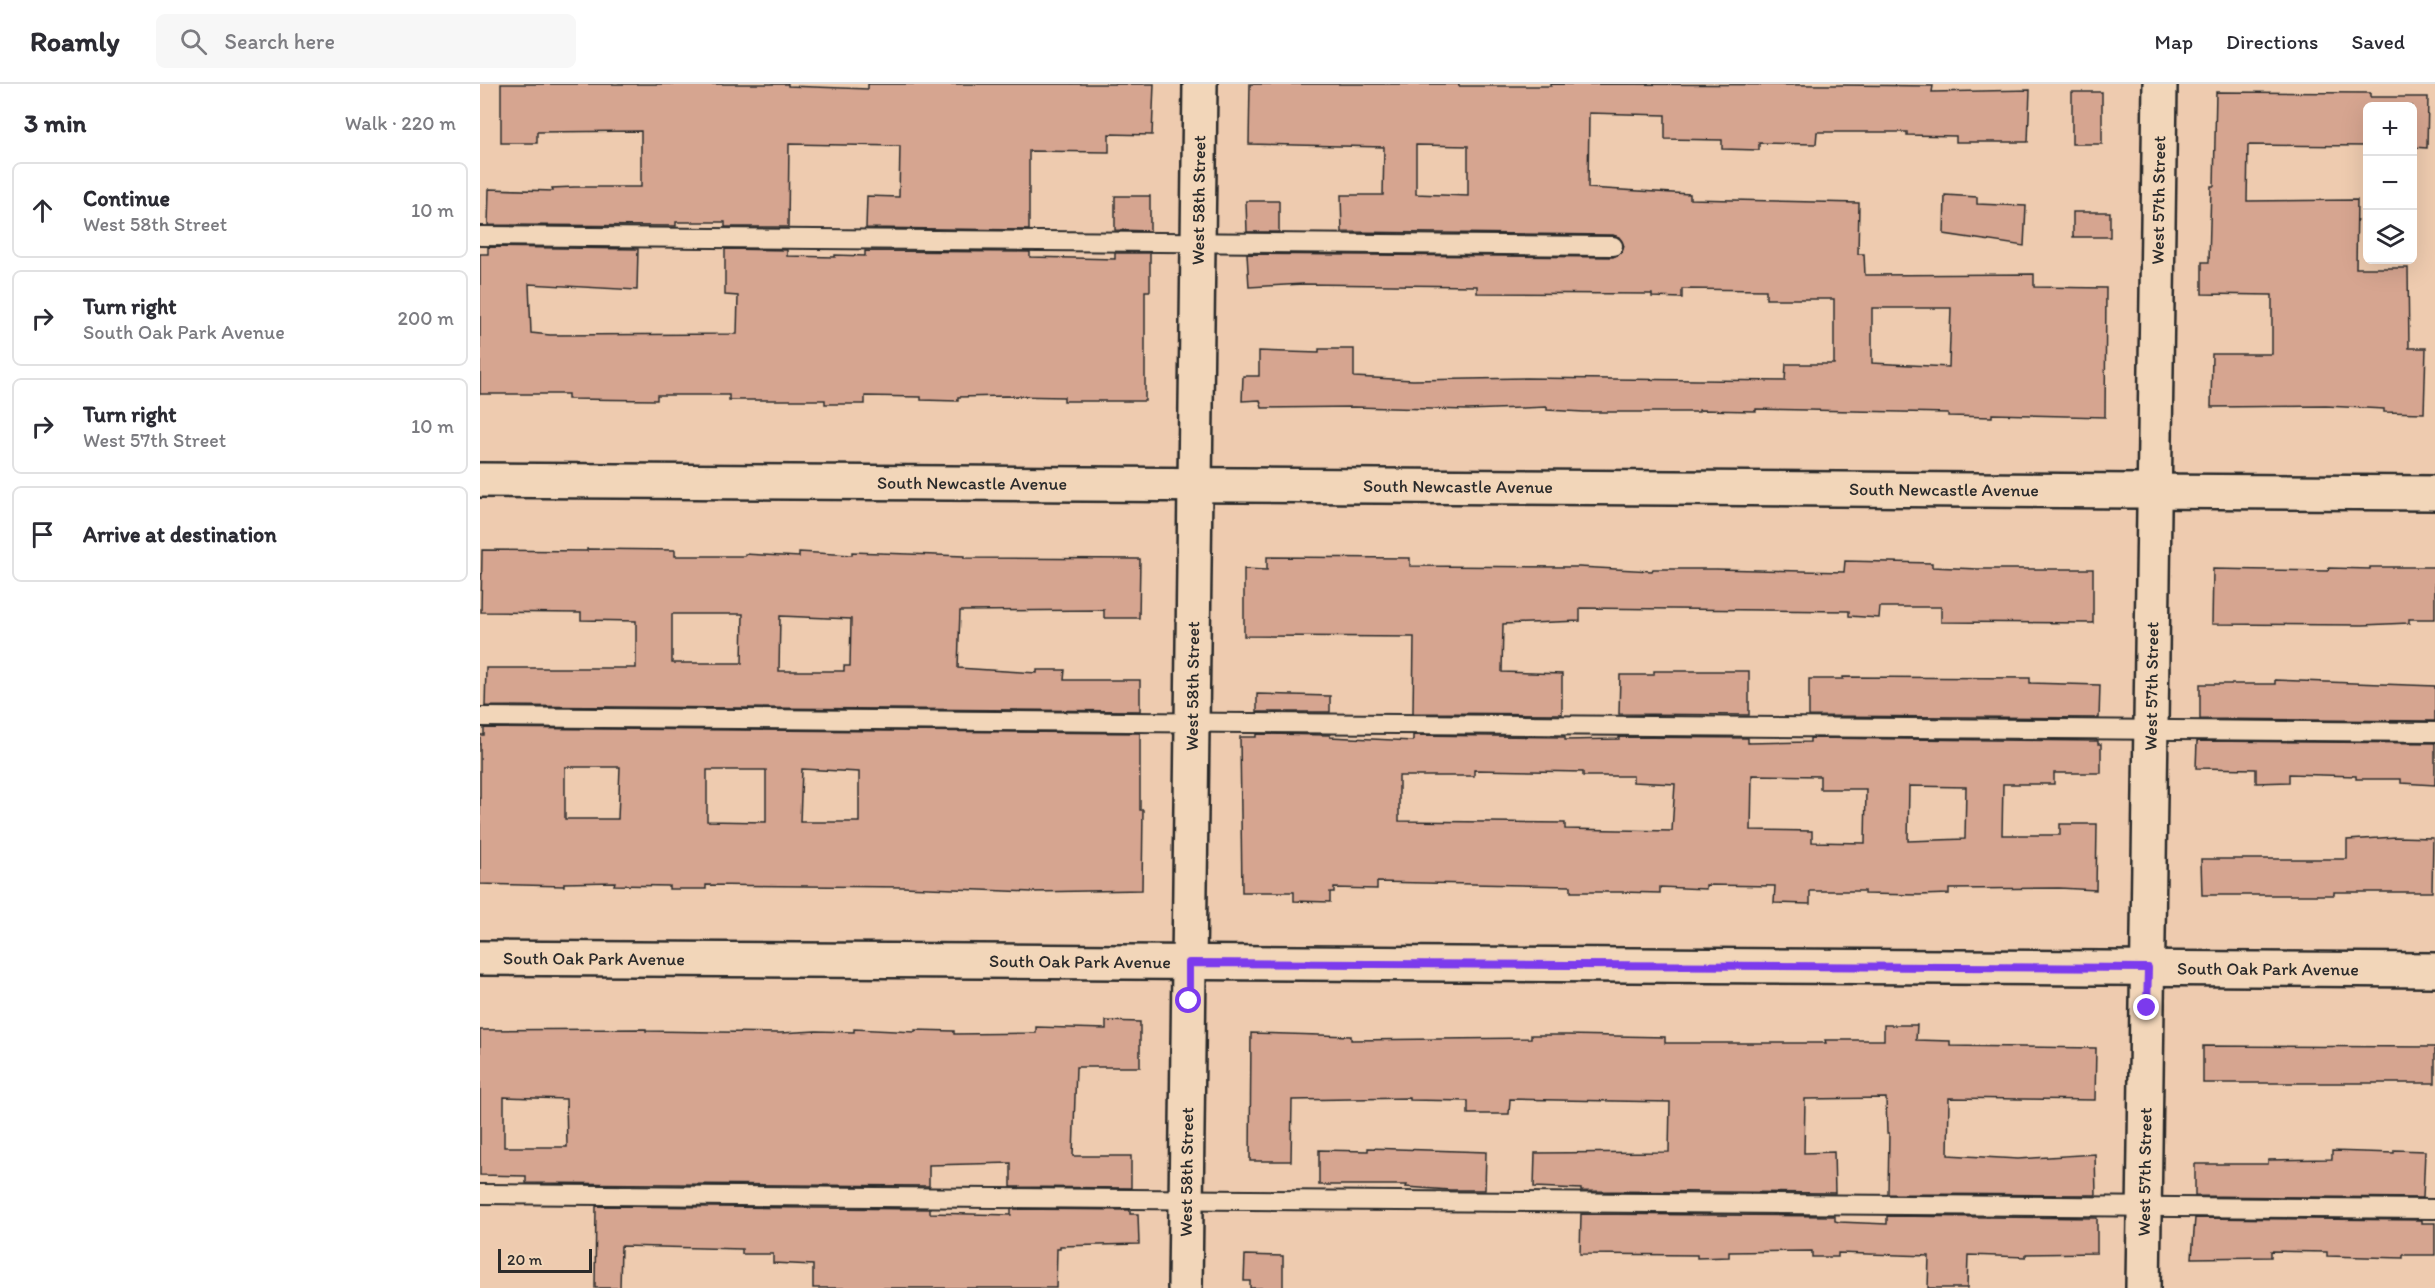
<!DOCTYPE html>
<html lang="en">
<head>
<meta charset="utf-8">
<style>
	body { margin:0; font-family:Itim,sans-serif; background:#f7f7f7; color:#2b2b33 }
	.controls { position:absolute; right:18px; top:18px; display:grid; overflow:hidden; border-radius:9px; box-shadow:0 6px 24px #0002 }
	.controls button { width:54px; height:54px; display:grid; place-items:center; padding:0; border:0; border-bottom:2px solid #e1e1e2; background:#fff; color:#2b2b33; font:30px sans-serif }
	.scale { position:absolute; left:18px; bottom:15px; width:94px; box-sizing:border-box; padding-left:6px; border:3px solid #2b2b2b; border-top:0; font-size:16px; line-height:21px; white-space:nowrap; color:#2b2b2b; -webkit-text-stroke:4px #f2d6b9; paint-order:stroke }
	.stop { position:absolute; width:18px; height:18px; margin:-14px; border:4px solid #7c3aed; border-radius:50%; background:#fff }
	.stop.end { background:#7c3aed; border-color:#fff; box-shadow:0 2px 6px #0008 }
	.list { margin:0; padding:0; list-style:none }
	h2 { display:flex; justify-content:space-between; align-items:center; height:78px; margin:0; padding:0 24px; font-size:26px }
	h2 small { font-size:20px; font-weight:400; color:#7c7c81 }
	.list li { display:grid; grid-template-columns:39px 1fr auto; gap:18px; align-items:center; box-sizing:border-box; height:96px; margin:0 12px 12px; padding:0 12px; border:2px solid #e1e1e2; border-radius:9px }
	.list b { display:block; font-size:22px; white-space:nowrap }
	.list p { margin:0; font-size:20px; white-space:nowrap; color:#7c7c81 }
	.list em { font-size:20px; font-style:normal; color:#7c7c81 }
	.icon { flex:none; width:33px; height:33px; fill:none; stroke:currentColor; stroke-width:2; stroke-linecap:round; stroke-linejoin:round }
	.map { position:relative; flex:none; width:1955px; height:1204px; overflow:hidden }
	header { display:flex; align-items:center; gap:36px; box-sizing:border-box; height:84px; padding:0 30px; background:#fff; border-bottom:2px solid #e1e1e2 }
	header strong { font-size:28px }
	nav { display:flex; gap:33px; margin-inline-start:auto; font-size:21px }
	.search { width:420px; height:54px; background:#f7f7f7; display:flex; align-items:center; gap:15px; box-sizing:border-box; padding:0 21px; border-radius:9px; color:#7c7c81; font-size:22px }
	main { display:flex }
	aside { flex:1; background:#fff }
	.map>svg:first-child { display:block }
	.building { fill:#d6a590; stroke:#2b2b2b; stroke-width:1.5; fill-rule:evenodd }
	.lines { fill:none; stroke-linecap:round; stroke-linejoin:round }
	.lane-casing { stroke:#2b2b2b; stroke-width:22 }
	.street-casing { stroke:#2b2b2b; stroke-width:38 }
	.lane { stroke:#f2d6b9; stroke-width:18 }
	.street { stroke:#f2d6b9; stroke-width:33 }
	.route { stroke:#7c3aed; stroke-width:8 }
	.labels { text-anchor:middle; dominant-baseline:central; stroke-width:5; stroke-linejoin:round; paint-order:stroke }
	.street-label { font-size:18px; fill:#2b2b2b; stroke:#f2d6b9 }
</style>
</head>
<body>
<header>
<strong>Roamly</strong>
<div class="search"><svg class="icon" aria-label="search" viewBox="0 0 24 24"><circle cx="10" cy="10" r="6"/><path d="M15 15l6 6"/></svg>Search here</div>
<nav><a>Map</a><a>Directions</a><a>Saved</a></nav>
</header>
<main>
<aside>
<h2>3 min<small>Walk · 220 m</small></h2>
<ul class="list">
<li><svg class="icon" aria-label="ahead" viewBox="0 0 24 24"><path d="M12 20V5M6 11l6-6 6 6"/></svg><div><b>Continue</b><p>West 58th Street</p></div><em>10 m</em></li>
<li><svg class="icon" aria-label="right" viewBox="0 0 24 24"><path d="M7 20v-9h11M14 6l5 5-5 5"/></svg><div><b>Turn right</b><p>South Oak Park Avenue</p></div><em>200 m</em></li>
<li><svg class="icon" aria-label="right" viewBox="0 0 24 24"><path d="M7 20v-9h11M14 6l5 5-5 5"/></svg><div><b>Turn right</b><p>West 57th Street</p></div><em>10 m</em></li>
<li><svg class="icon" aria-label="arrive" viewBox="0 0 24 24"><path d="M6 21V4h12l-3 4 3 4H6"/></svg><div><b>Arrive at destination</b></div></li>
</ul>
</aside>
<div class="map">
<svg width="1955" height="1204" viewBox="0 0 1955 1204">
	<rect width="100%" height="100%" fill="#eecbaf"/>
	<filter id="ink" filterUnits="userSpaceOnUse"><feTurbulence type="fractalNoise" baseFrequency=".0167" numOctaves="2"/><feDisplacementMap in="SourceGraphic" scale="12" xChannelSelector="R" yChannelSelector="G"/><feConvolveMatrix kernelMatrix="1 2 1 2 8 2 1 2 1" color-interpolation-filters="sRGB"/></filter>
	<g filter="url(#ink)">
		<g class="building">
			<polygon points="21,0 308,0 308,2 388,5 388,0 674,0 672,51 629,50 629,68 549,67 549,146 386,144 387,112 419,113 420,62 309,60 308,143 245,143 245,138 196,138 196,142 8,141 9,105 73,107 72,104 94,103 161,103 161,47 57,48 57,59 21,59"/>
			<path d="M770 0H979V2H1071V0L1358 1 1453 2 1452 8 1550 6 1548 58H1476V52L1427 51V48H1337L1336 60 1279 59V66L1242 65V56L1185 55V31L1109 29 1108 104 1210 110V115L1379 119 1378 170H1384L1385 191 1554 190V203L1626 204 1625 333 1512 330V333L1468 332V329L1276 325V327L1219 326V328H1104L1067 326V323L988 326 874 323 782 324 780 316 762 317 763 292H779V267L839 269V265H874V293L933 296 1045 294 1305 297 1306 280H1354V215H1286V206L1202 205V214L1172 213V210L997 209V202L823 200 769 203 767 170 1133 173 1142 168 1144 162 1139 153 1133 151 862 148 861 111H903L904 63 769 60ZM936 61 988 62V112L936 110ZM1392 224H1471L1469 283 1392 279Z"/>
			<rect x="1592" y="8" width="30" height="52"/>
			<polygon points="1736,8 1890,9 1890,13 1948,13 1947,64 1932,63 1932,22 1887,22 1887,62 1768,61 1767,117 1877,116 1876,184 1928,184 1929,264 1946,264 1944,329 1904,328 1904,325 1846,322 1731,323 1732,270 1792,270 1792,211 1722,210 1722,178 1729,178 1731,102 1734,102"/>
			<polygon points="1465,111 1497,113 1497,120 1546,122 1544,162 1464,150"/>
			<polygon points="635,112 670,112 670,147 635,146"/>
			<polygon points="766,117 799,117 799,148 767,148"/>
			<rect x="1593" y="128" width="37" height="25"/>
			<polygon points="8,163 158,165 157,206 49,200 51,249 70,251 257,250 258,212 245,211 245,165 307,166 307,172 355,173 355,171 385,172 385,167 550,168 550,173 635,175 635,169 670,169 670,207 665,207 665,317 584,317 584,313 525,312 478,313 478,317 441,316 441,313 385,312 385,320 345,320 345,316 249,316 249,311 177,311 177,316 88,315 88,310 0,310 0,170 8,170"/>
			<path d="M107 465 195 466V472H265V470L319 473V468L372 471V468L484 472V474L660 475 659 534H624V526L480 527 478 584 557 589V586H585L584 596H660V627L5 622 6 584H156V537L101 536V529L1 528 2 466 107 467ZM192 530H263L262 579H192ZM300 532 371 535 370 582H364V587H299Z"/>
			<polygon points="787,473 930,474 930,482 1099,483 1172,487 1173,485 1236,485 1364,488 1365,477 1452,479 1452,483 1498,485 1613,485 1613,539 1461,538 1461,523 1400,523 1399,534 1369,532 1369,527 1100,524 1100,537 1023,540 1022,588 1082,590 1082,630 933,629 934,553 764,552 764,485 787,486"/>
			<polygon points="1890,483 1955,483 1955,535 1929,535 1929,539 1883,541 1732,540 1733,485 1848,487 1849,484 1890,485"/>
			<polygon points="1174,587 1269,587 1269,631 1139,630 1140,591 1174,591"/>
			<polygon points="1363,593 1550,594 1550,599 1620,601 1619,634 1329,632 1329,595 1363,595"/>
			<polygon points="1795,596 1955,602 1955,637 1720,635 1720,600 1795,600"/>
			<polygon points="777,610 850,612 850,628 777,628"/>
			<path d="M4 644 660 649V726H663L662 806 552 808 423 803 226 801V805H189V802L134 801 135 798 84 799V802L0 800V651H4ZM85 683H140L138 735H85ZM322 685 379 688V738H320ZM227 686H286V738L227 737Z"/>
			<path d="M776 650 850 651V653L933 657V651L1083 653H1085V656L1139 655V653L1268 654V659L1330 658V654L1618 657V660H1621V689H1574V700H1523L1522 751H1580V740H1617L1616 806 1579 804 1469 805V810L1439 811 1384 810V807H1330V820L1294 819 1295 802 1226 801V805L1180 803V809L1141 808H1091V802L897 798V805L854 804V808H850V818L814 817V808H762L760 653H776ZM994 686 1103 688V692H1153V698L1195 700 1192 747 1085 745V739L919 737V692H994ZM1272 691 1340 692V705H1386L1385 759 1332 758V747L1271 746ZM1429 702 1486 703 1485 755 1428 757Z"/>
			<polygon points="1717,657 1955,659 1955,701 1921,699 1921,695 1876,695 1876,692 1809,690 1809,698 1776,699 1776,685 1716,684"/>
			<polygon points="1916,753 1953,754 1952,808 1854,808 1854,811 1722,811 1721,775 1867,775 1867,756"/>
			<path d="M626 937 660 938V983H596L593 1072H651V1104L531 1103V1079L449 1081V1102L46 1099V1092L0 1091V946L166 945V947L300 949 336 947 374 948V945L435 948V946L474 947V950L556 949V943L626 945ZM24 1013 86 1015 87 1063H24Z"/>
			<polygon points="1404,941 1437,941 1436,956 1470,957 1470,962 1616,964 1615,1016 1469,1014 1468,1071 1538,1075 1615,1070 1616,1111 1408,1110 1409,1049 1407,1049 1406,1014 1325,1015 1324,1069 1354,1068 1355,1109 1101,1107 1101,1105 1054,1103 1055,1069 1189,1068 1190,1018 1030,1015 1029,1030 988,1030 988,1017 930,1016 930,1014 812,1016 811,1077 770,1077 771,949 871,952 871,956 1051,954 1051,951 1087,951 1185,953 1185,959 1346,959 1345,956 1404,956"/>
			<polygon points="1723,962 1955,963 1955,999 1723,999"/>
			<polygon points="888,1064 1006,1068 1005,1106 970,1106 926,1103 927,1101 839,1101 839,1066 888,1067"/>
			<polygon points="1914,1066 1945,1067 1943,1114 1715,1112 1715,1080 1788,1080 1788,1076 1852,1075 1852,1067 1914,1069"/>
			<polygon points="116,1122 450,1125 450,1129 531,1131 531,1125 650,1126 650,1130 658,1130 659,1160 580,1162 580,1165 577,1165 576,1204 333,1204 333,1181 293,1179 293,1170 262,1170 262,1165 141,1162 140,1204 115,1204"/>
			<polygon points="1101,1130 1355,1132 1355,1137 1359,1138 1407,1140 1407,1132 1617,1134 1617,1169 1546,1170 1546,1173 1488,1171 1487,1204 1448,1204 1449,1172 1358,1169 1358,1173 1332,1173 1332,1167 1249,1168 1249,1173 1217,1174 1217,1171 1100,1170"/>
			<polygon points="1715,1134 1942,1136 1942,1139 1955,1139 1955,1171 1923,1171 1923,1174 1847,1172 1847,1168 1791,1167 1791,1173 1712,1174"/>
			<polygon points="765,1171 803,1172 803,1204 770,1204 770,1197 764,1197"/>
		</g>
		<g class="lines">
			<g class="lane-casing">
				<g id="lane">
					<polyline points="0,152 1133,162"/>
					<polyline points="0,633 1955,648"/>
					<polyline points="0,1110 1955,1125"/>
				</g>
			</g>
			<g class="street-casing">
				<g id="street">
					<path id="s1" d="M0 396 1955 409"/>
					<path id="s2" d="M0 874 1955 886"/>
					<path id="s3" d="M705 1204 720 0"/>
					<path id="s4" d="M1663 1204 1680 0"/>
				</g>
			</g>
			<use href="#lane" class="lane"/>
			<use href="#street" class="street"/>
		</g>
	</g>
	<g class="lines" filter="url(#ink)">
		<polyline class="route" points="709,917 709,879 1668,884 1667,924"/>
	</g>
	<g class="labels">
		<g class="street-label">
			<text stroke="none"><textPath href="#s3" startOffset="1088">West 58th Street</textPath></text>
			<text stroke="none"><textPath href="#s4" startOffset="1088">West 57th Street</textPath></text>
			<text stroke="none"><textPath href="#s1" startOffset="492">South Newcastle Avenue</textPath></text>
			<text stroke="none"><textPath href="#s1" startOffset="978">South Newcastle Avenue</textPath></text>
			<text stroke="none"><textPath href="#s1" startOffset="1464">South Newcastle Avenue</textPath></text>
			<text stroke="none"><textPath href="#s3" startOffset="602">West 58th Street</textPath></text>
			<text stroke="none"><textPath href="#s4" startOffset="602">West 57th Street</textPath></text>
			<text stroke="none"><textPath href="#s2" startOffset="114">South Oak Park Avenue</textPath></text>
			<text stroke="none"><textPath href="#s2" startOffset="600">South Oak Park Avenue</textPath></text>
			<text stroke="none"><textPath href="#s2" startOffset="1788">South Oak Park Avenue</textPath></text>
			<text stroke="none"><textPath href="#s3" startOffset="116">West 58th Street</textPath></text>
			<text stroke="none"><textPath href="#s4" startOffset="116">West 57th Street</textPath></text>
		</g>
	</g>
</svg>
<div class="controls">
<button>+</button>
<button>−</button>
<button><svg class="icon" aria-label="layers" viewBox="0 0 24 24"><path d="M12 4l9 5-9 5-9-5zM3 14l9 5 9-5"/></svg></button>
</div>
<div class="scale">20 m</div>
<div class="stop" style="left:709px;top:917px"></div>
<div class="stop end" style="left:1667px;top:924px"></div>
</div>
</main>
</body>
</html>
